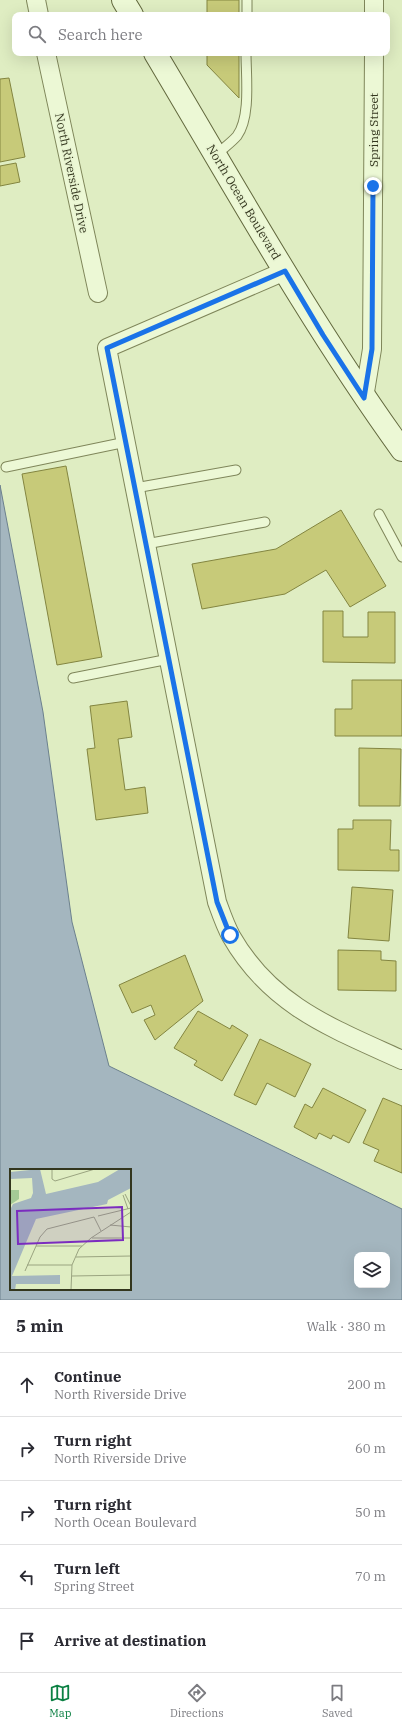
<!DOCTYPE html>
<html lang="en">
<head>
<meta charset="utf-8">
<style>
	body { margin:0; font-family:"IBM Plex Serif",serif; background:#f2f2f3; color:#2b2b33 }
	.controls { position:absolute; right:12px; bottom:12px; display:grid; overflow:hidden; border-radius:8px; box-shadow:0 4px 16px #0002 }
	.controls button { width:36px; height:36px; display:grid; place-items:center; padding:0; border:0; border-bottom:1px solid #e1e1e2; background:#fff; color:#2b2b33; font:20px sans-serif }
	.stop { position:absolute; width:12px; height:12px; margin:-9px; border:3px solid #1a73e8; border-radius:50%; background:#fff }
	.stop.end { background:#1a73e8; border-color:#fff; box-shadow:0 1px 4px #0008 }
	.list { margin:0; padding:0; list-style:none }
	h2 { display:flex; justify-content:space-between; align-items:center; height:52px; margin:0; padding:0 16px; font-size:17px }
	h2 small { font-size:13px; font-weight:400; color:#7c7c81 }
	.list li { display:grid; grid-template-columns:26px 1fr auto; gap:12px; align-items:center; box-sizing:border-box; height:64px; padding:0 16px; border-top:1px solid #e1e1e2 }
	.list b { display:block; font-size:15px; white-space:nowrap }
	.list p { margin:0; font-size:13px; white-space:nowrap; color:#7c7c81 }
	.list em { font-size:13px; font-style:normal; color:#7c7c81 }
	.icon { flex:none; width:22px; height:22px; fill:none; stroke:currentColor; stroke-width:2; stroke-linecap:round; stroke-linejoin:round }
	.map { position:relative; flex:none; width:402px; height:1300px; overflow:hidden }
	.search { position:absolute; background:#fff; box-shadow:0 4px 16px #0002; left:12px; right:12px; top:12px; height:44px; display:flex; align-items:center; gap:10px; box-sizing:border-box; padding:0 14px; border-radius:8px; color:#7c7c81; font-size:15px }
	.sheet { height:372px; background:#fff }
	nav { display:flex; justify-content:space-around; align-items:center; box-sizing:border-box; height:56px; border-top:1px solid #e1e1e2; background:#fff; font-size:11px; color:#7c7c81 }
	nav a { display:grid; justify-items:center; gap:2px }
	nav .on { color:#0b8043 }
	.map>svg:first-child { display:block }
	.water { fill:#a4b6bf; stroke:#6c808d; fill-rule:evenodd }
	.building { fill:#c7ca79; stroke:#838540 }
	.lines { fill:none; stroke-linecap:round; stroke-linejoin:round }
	.service-casing { stroke:#7f865a; stroke-width:11 }
	.minor-casing { stroke:#7f865a; stroke-width:20 }
	.secondary-casing { stroke:#62683d; stroke-width:24 }
	.service { stroke:#ecf8d5; stroke-width:9 }
	.minor { stroke:#ecf8d5; stroke-width:18 }
	.secondary { stroke:#ecf8d5; stroke-width:22 }
	.route { stroke:#1a73e8; stroke-width:5 }
	.labels { text-anchor:middle; dominant-baseline:central; stroke-width:3; stroke-linejoin:round; paint-order:stroke }
	.street-label { font-size:12px; fill:#33361e; stroke:#e8f4d1 }
	.inset-road { fill:none; stroke:#9aa480; stroke-width:1 }
	.view { fill:#7b2cbf; fill-opacity:0.15; stroke:#7b2cbf; stroke-width:2 }
	.inset-edge { fill:none; stroke:#33361e; stroke-width:2 }
</style>
</head>
<body>
<div class="map">
<svg width="402" height="1300" viewBox="0 0 402 1300">
	<rect width="100%" height="100%" fill="#dfedc2"/>
	<path class="water" d="M0 485 43 712 72 922 109 1066 402 1209V1300H0ZM11 1170H130V1289H11ZM357 1255H387V1285H357Z"/>
	<g class="building">
		<rect x="207" y="0" width="32" height="15"/>
		<polygon points="207,53 239,53 239,98 207,65"/>
		<polygon points="9,78 25,157 0,162 0,79"/>
		<polygon points="16,163 20,182 0,186 0,166"/>
		<polygon points="66,466 102,657 57,665 22,474"/>
		<polygon points="341,510 386,586 350,607 326,570 285,594 202,609 192,564 276,549"/>
		<polygon points="323,611 343,611 343,637 368,637 368,612 395,612 395,663 323,662"/>
		<polygon points="352,680 402,680 402,736 335,736 335,709 352,709"/>
		<polygon points="127,701 132,737 118,739 125,790 145,787 148,813 96,820 87,749 95,748 90,706"/>
		<polygon points="359,748 401,749 400,806 359,806"/>
		<polygon points="353,820 391,820 390,850 399,850 399,871 338,870 338,829 353,829"/>
		<polygon points="352,887 393,890 389,941 348,938"/>
		<polygon points="338,950 381,951 381,960 396,961 396,991 338,990"/>
		<polygon points="185,955 203,1001 155,1040 144,1020 155,1015 151,1005 132,1013 119,985"/>
		<polygon points="198,1011 230,1029 232,1025 248,1035 222,1081 194,1065 197,1061 174,1048"/>
		<polygon points="260,1039 311,1064 295,1097 267,1083 256,1105 234,1095"/>
		<polygon points="323,1088 366,1110 349,1143 333,1135 331,1139 319,1133 316,1139 294,1127 305,1104 312,1108"/>
		<polygon points="383,1098 402,1106 402,1173 374,1161 379,1150 363,1143"/>
	</g>
	<g class="lines">
		<g class="service-casing">
			<g id="service">
				<polyline points="247,15 247,0"/>
				<path d="M216 155C222 149 231 143 237 136 251 117 246 76 246 53"/>
				<polyline points="6,467 126,442"/>
				<polyline points="135,488 236,470"/>
				<polyline points="379,514 402,557"/>
				<polyline points="146,544 265,522"/>
				<polyline points="73,678 169,659"/>
			</g>
		</g>
		<g class="minor-casing">
			<g id="minor">
				<polyline points="36,0 39,15"/>
				<polyline points="374,15 374,0"/>
				<polyline points="46,53 98,293"/>
				<path d="M285 271 107 348 217 902C221 913 225 925 231 936 271 1006 332 1028 402 1060"/>
				<polyline points="364,398 372,349 374,53"/>
			</g>
		</g>
		<g class="secondary-casing">
			<g id="secondary">
				<polyline points="123,0 132,15"/>
				<path d="M155 53C235 187 311 324 402 450"/>
			</g>
		</g>
		<use href="#service" class="service"/>
		<use href="#minor" class="minor"/>
		<use href="#secondary" class="secondary"/>
	</g>
	<g class="lines">
		<polyline class="route" points="230,935 217,902 107,348 285,271 323,335 364,398 372,349 373,186"/>
	</g>
	<g class="labels">
		<g class="street-label">
			<text transform="translate(373 130) rotate(-90)">Spring Street</text>
			<text transform="translate(72 173) rotate(78)">North Riverside Drive</text>
			<text transform="translate(244 202) rotate(59)">North Ocean Boulevard</text>
		</g>
	</g>
	<g transform="translate(10 1169)">
		<rect width="121" height="121" fill="#dfedc2"/>
		<path d="M0 21H9V30L0 36Z" fill="#a4ca96"/>
		<path d="M30 0 36 25 88 13 110 0H121V19L98 31 97 35 26 50 2 107 50 106V115H6L5 121H0V41L3 35 21 29 23 24 22 9 0 10V3Z" fill="#a4b6bf"/>
		<path class="inset-road" d="M42 0V10L45 12 85 0M115 25 121 37M113 26 118 40M88 47 121 39M100 56 121 58M82 69H121M26 77H72M66 88 121 87M17 96H62M15 102 30 68 37 60 84 48 91 62M62 107 121 106M61 121 62 96 69 80 81 69 121 43"/>
		<path class="view" d="M112 38 113 71 8 75 7 42Z"/>
		<rect width="121" height="121" class="inset-edge"/>
	</g>
</svg>
<div class="controls">
<button><svg class="icon" aria-label="layers" viewBox="0 0 24 24"><path d="M12 4l9 5-9 5-9-5zM3 14l9 5 9-5"/></svg></button>
</div>
<div class="stop" style="left:230px;top:935px"></div>
<div class="stop end" style="left:373px;top:186px"></div>
<div class="search"><svg class="icon" aria-label="search" viewBox="0 0 24 24"><circle cx="10" cy="10" r="6"/><path d="M15 15l6 6"/></svg>Search here</div>
</div>
<section class="sheet">
<h2>5 min<small>Walk · 380 m</small></h2>
<ul class="list">
<li><svg class="icon" aria-label="ahead" viewBox="0 0 24 24"><path d="M12 20V5M6 11l6-6 6 6"/></svg><div><b>Continue</b><p>North Riverside Drive</p></div><em>200 m</em></li>
<li><svg class="icon" aria-label="right" viewBox="0 0 24 24"><path d="M7 20v-9h11M14 6l5 5-5 5"/></svg><div><b>Turn right</b><p>North Riverside Drive</p></div><em>60 m</em></li>
<li><svg class="icon" aria-label="right" viewBox="0 0 24 24"><path d="M7 20v-9h11M14 6l5 5-5 5"/></svg><div><b>Turn right</b><p>North Ocean Boulevard</p></div><em>50 m</em></li>
<li><svg class="icon" aria-label="left" viewBox="0 0 24 24"><path d="M17 20v-9H6M10 6l-5 5 5 5"/></svg><div><b>Turn left</b><p>Spring Street</p></div><em>70 m</em></li>
<li><svg class="icon" aria-label="arrive" viewBox="0 0 24 24"><path d="M6 21V4h12l-3 4 3 4H6"/></svg><div><b>Arrive at destination</b></div></li>
</ul>
</section>
<nav>
<a class="on"><svg class="icon" aria-label="map" viewBox="0 0 24 24"><path d="M3 6l6-2 6 2 6-2v14l-6 2-6-2-6 2zM9 4v14M15 6v14"/></svg>Map</a>
<a><svg class="icon" aria-label="directions" viewBox="0 0 24 24"><path d="M12 3l9 9-9 9-9-9zM9 14v-3h6M13 9l2 2-2 2"/></svg>Directions</a>
<a><svg class="icon" aria-label="saved" viewBox="0 0 24 24"><path d="M7 4h10v16l-5-4-5 4z"/></svg>Saved</a>
</nav>
</body>
</html>
